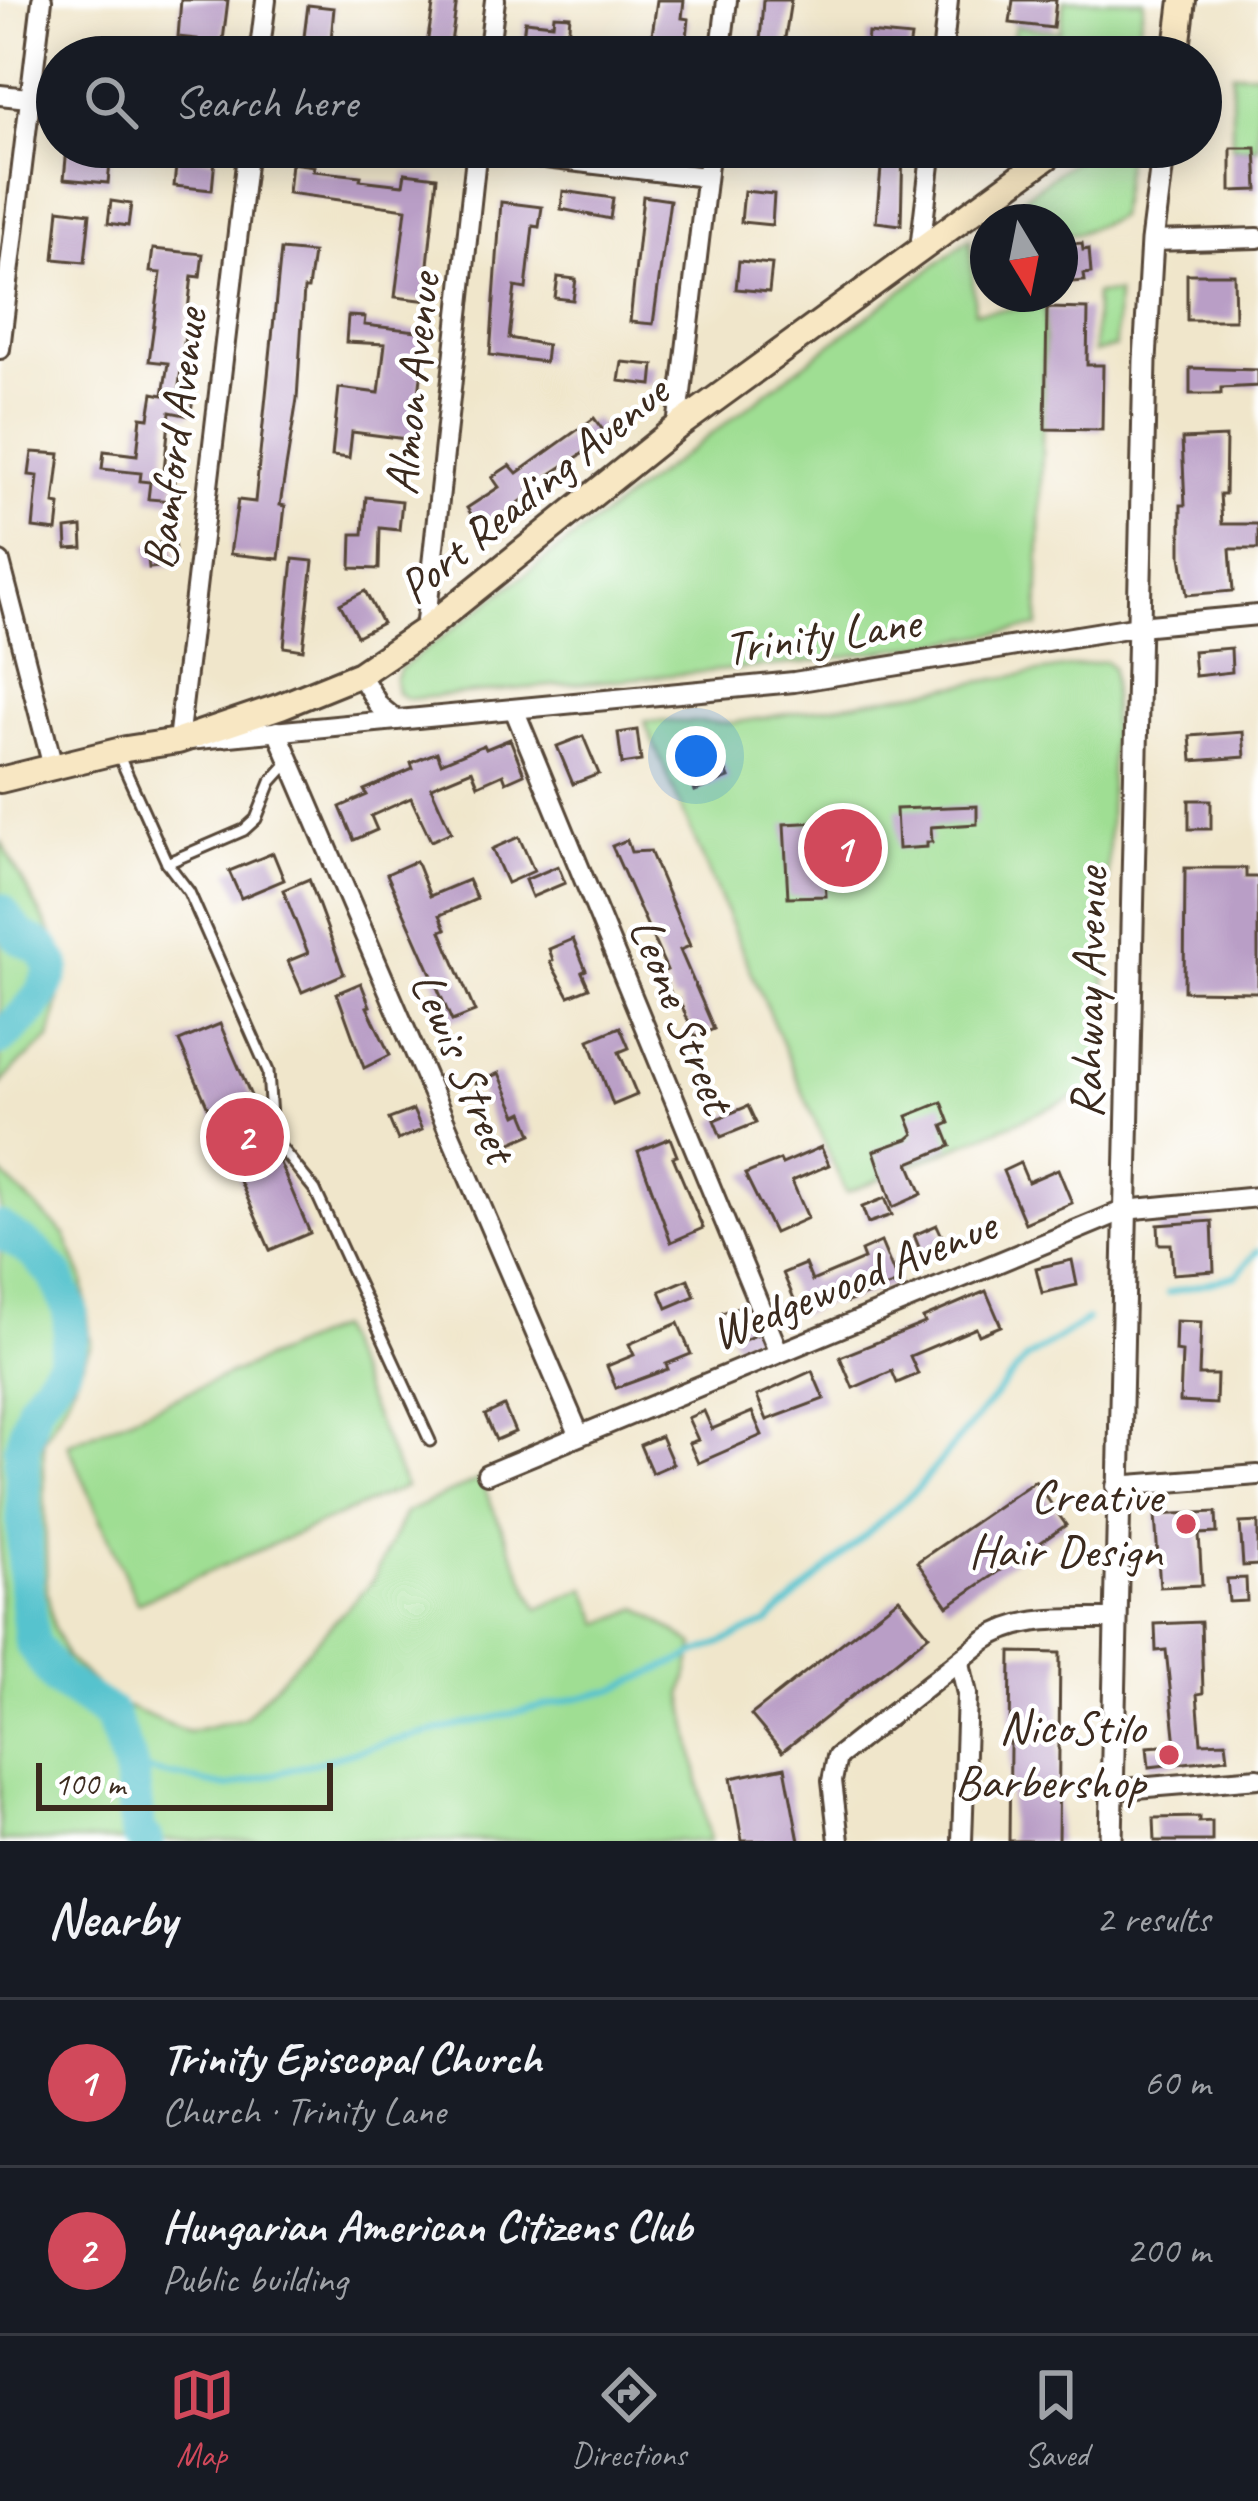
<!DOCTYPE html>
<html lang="en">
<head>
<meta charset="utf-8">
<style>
	body { margin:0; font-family:Caveat,sans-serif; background:#20242c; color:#f1f3f6 }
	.compass { position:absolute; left:970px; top:204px; width:108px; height:108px; border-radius:50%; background:#171b24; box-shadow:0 6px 30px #0003; rotate:170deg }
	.scale { position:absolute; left:36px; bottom:30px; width:297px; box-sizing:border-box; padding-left:12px; border:6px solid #3b2a1e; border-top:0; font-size:33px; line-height:42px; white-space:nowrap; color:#3b2a1e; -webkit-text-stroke:9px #fff; paint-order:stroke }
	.you { position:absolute; left:696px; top:756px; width:42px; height:42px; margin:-30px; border:9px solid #fff; border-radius:50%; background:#1a73e8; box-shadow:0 0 0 18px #1a73e833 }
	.badge { display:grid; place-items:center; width:78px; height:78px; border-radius:50%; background:#d1495b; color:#fff; font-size:39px; font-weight:700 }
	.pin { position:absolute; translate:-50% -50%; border:6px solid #fff; box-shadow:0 3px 12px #0006 }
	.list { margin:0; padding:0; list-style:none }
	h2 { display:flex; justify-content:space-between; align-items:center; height:156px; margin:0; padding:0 48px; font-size:51px }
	h2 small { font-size:39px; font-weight:400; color:#9ea1a6 }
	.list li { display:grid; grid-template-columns:78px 1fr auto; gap:36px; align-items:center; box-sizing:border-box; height:168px; padding:0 48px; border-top:3px solid #363941 }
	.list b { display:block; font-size:45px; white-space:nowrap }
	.list p { margin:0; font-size:39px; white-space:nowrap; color:#9ea1a6 }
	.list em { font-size:39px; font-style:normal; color:#9ea1a6 }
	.icon { flex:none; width:66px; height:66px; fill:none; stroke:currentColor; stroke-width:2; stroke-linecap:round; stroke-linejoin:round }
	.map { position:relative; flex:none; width:1258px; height:1841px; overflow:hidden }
	.search { position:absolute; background:#171b24; box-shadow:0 6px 30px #0003; left:36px; right:36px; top:36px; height:132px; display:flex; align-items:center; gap:30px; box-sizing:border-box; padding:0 42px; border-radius:66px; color:#9ea1a6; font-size:45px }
	.sheet { height:492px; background:#171b24 }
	nav { display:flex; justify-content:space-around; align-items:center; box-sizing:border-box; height:168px; border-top:3px solid #363941; background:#171b24; font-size:33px; color:#9ea1a6 }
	nav a { display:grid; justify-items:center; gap:6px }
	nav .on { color:#d1495b }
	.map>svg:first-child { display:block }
	.green { fill:#9fde93; stroke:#6d8458; stroke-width:3 }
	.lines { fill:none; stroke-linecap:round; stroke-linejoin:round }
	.stream { stroke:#56c3ce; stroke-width:6 }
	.river { stroke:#56c3ce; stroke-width:36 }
	.building { fill:#b99ec6 }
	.service-casing { stroke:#564638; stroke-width:15 }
	.minor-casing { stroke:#564638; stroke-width:24 }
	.tertiary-casing { stroke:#564638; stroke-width:27 }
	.secondary-casing { stroke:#564638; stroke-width:30 }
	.service { stroke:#fff; stroke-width:9 }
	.minor { stroke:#fff; stroke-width:18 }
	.tertiary { stroke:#fff; stroke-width:21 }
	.secondary { stroke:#f8e7c3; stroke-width:24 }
	.poi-dot { fill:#d1495b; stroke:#fff; stroke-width:4.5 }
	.labels { text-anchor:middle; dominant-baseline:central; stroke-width:9; stroke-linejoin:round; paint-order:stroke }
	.street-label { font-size:48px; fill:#3b2a1e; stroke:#fff }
	.poi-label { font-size:48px; fill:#3b2a1e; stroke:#fff; text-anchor:end }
</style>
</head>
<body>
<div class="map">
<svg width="1258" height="1841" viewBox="0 0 1258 1841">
	<rect width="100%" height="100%" fill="#fff"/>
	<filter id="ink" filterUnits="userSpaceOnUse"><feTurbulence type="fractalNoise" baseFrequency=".00833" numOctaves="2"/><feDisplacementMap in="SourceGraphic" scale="24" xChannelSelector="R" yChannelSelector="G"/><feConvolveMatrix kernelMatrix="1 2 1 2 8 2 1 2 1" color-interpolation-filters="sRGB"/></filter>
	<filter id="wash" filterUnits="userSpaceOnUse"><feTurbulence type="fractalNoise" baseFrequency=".004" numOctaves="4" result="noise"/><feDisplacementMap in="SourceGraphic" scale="48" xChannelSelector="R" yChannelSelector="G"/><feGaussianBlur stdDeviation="2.7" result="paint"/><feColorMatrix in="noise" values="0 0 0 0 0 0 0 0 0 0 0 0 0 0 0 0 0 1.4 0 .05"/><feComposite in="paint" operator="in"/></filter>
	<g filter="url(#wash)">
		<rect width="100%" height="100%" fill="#f0e6cb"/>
		<g class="green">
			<polygon points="1064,0 1144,0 1136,48 1130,57 1059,57 1013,37 1015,26 1060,32"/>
			<polygon points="1258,72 1258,147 1232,147 1232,73"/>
			<polygon points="1092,147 1115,147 1126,160 1118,217 1076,234 1060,235 1060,222 990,222"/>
			<polygon points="970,239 975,312 1045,306 1038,627 802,663 408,699 397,693 395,679 400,669"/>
			<polygon points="1117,293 1115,347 1094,353 1095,294"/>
			<polygon points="1105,661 1112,667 1113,682 1102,1086 846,1193 644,721 733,723"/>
			<polygon points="0,840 67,962 50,1039 17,1066 0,1085"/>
			<polygon points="0,1172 65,1235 83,1279 91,1344 65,1403 43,1440 47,1592 54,1628 66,1657 115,1702 188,1732 244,1718 373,1580 405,1513 480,1479 538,1609 586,1588 601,1624 639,1608 695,1645 683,1695 710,1841 0,1841"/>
			<polygon points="336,1328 405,1487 137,1603 68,1444"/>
		</g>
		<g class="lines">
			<g class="stream">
				<polyline points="1168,1293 1237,1275 1258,1250"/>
				<polyline points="130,1767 228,1787 389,1742 613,1690 767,1623 917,1489 1026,1359 1087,1320"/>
			</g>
			<g class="river">
				<path d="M0 911 20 937 42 948 53 966C45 998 25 1017 0 1038"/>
				<polyline points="0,1229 36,1254 56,1275 70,1310 71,1335 64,1364 34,1405 22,1447 26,1587 32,1643 58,1680 110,1714 130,1767 138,1833 146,1841"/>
			</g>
		</g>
		<g id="blocks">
			<g class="building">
				<polygon points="181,0 228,0 221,57 194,57 197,39 178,37"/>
				<polygon points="434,0 457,0 449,57 425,57"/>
				<polygon points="657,0 684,0 682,18 689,19 686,46 651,42"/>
				<polygon points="763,0 791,0 782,57 759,57"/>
				<polygon points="1013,0 1056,0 1053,28 1010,23"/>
				<polygon points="308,5 334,8 331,40 304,37"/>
				<polygon points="554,15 570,16 566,57 530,57 532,38 523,37 525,21 553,24"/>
				<polygon points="868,33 911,37 908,57 866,57"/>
				<polygon points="747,147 783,147 782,164 746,161"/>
				<polygon points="883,147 903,147 901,225 876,222"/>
				<polygon points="67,148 111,152 108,183 64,179"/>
				<polygon points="1231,148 1256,148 1258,190 1231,191"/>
				<polygon points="177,156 215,159 212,190 174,186"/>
				<polygon points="291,163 314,166 313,171 361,176 360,180 403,185 405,173 437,177 426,284 431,284 429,301 395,297 406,209 288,193"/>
				<polygon points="563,191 613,198 610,219 561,209"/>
				<polygon points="744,191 774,194 772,225 741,222"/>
				<polygon points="643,196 670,200 653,324 630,322"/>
				<polygon points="111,201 131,204 128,226 108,223"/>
				<polygon points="501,202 542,207 539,227 533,226 526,289 515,287 509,338 547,345 545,362 490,355"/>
				<polygon points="59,209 90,213 85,262 54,259"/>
				<polygon points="1082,243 1083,250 1089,249 1091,273 1084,274 1085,281 1060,283 1060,245"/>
				<polygon points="153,249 203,254 200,277 192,276 179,386 195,388 190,416 170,412 164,470 176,471 173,501 148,499 150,482 140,481 141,473 102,469 104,451 137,455 141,417 149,418 153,393 163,395 168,363 149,361 161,273 150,272"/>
				<polygon points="281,250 313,253 308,289 304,289 297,399 280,505 285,506 279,559 230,554 238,500 255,502"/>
				<polygon points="739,261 772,264 769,292 736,289"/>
				<polygon points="1187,274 1234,274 1235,320 1187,320"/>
				<polygon points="558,277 576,279 573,300 555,298"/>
				<polygon points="1047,308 1088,309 1087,365 1103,365 1102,430 1045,429"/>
				<polygon points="348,316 365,317 364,325 426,332 414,440 352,432 349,458 332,456 339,388 379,393 385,344 346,342"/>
				<polygon points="622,362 654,365 652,385 619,381"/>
				<polygon points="1190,368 1258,370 1258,386 1221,388 1221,394 1190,394"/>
				<polygon points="594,418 608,437 528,489 531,494 482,530 467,508 499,487 492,477 510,465 517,473"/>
				<polygon points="1226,437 1225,494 1220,494 1222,524 1258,524 1258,549 1230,549 1233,591 1187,595 1181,556 1181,505 1185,505 1182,439"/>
				<polygon points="32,452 60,454 54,504 60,505 57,531 33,528 38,476 29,475"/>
				<polygon points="366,497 402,501 399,530 380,528 379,569 351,568 352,534 363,534"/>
				<polygon points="82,527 83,548 67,549 66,529"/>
				<polygon points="174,542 177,565 149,568 146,544"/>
				<polygon points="293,559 313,561 303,650 284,647"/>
				<polygon points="365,591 382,623 357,636 340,604"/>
				<polygon points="1231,648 1232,672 1195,676 1193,651"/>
				<polygon points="637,730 641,761 622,764 618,733"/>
				<polygon points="1243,732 1245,757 1192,761 1190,736"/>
				<polygon points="583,736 599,774 573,784 557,746"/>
				<polygon points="510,739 524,774 506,782 503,774 478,785 472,770 431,787 451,832 431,841 411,798 371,816 377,830 354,840 340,807 367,795 364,790 413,769 411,763 437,752 441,763 484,745 486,749"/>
				<polygon points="716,745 729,778 695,791 683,758"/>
				<rect x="1189" y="800" width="22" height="29"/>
				<polygon points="977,806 977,824 931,827 932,842 927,842 927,847 898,849 896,809"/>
				<polygon points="822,822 822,827 833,826 834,838 842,838 843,854 835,855 835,865 824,865 826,896 788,897 784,824"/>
				<polygon points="519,837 534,871 507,883 492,849"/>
				<polygon points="627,840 631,852 650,851 690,946 680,950 714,1029 695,1037 679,999 674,1001 662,972 667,970 612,846"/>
				<polygon points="273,853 284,880 241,898 229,871"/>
				<polygon points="416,861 430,896 468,880 477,899 440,915 446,929 441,931 475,1012 452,1021 387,874"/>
				<polygon points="558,866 565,883 532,897 525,880"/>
				<polygon points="1185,868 1246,868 1246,877 1258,877 1258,992 1184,991"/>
				<polygon points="309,879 344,974 302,992 288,961 308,953 283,890"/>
				<polygon points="573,939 586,970 582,972 589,988 569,996 550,962 553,960 549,949"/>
				<polygon points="361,983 370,1006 367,1007 390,1055 364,1068 337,993"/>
				<polygon points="220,1024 310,1233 270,1250 179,1041"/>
				<polygon points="620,1027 629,1048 619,1052 637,1095 613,1105 589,1040"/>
				<polygon points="499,1073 517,1115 523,1112 532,1134 502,1147 476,1083"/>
				<polygon points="942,1102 950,1123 943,1126 951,1146 909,1163 922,1194 893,1207 874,1151 908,1139 914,1134 907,1116"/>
				<polygon points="748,1106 756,1123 721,1137 714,1120"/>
				<polygon points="413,1110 422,1130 398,1140 389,1119"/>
				<polygon points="670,1138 677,1156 673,1157 703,1228 671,1242 638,1151"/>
				<polygon points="821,1147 829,1165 792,1181 808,1218 774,1233 745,1174 780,1160 782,1164"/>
				<polygon points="1020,1163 1028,1182 1058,1169 1072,1203 1025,1223 1003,1171"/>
				<polygon points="885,1198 892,1215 868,1223 862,1207"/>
				<polygon points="1212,1221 1214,1271 1173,1274 1171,1244 1159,1244 1158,1225"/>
				<polygon points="937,1225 947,1247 923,1257 914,1235"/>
				<polygon points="881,1242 898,1283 842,1304 840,1298 801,1315 783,1273 805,1264 812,1281 864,1259 861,1251"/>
				<polygon points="1072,1260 1077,1285 1042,1293 1036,1268"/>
				<polygon points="688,1279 695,1296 667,1308 660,1291"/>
				<polygon points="986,1291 1001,1326 979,1335 976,1328 910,1356 918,1374 897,1383 892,1371 853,1388 840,1357 925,1323 923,1318"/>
				<polygon points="743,1305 756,1335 735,1344 722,1313"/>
				<polygon points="1176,1321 1201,1322 1199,1375 1217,1375 1216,1404 1180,1402 1182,1352 1175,1351"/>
				<polygon points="678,1323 691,1354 666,1364 668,1369 616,1388 607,1366 634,1355 629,1344"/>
				<polygon points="812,1371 824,1399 767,1420 757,1396"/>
				<polygon points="504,1406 515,1432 496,1440 485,1415"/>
				<polygon points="704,1411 712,1429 752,1412 762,1435 698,1463 689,1443 698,1440 688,1418"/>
				<polygon points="661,1436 673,1464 652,1473 640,1445"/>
				<polygon points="1035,1481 1066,1525 948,1606 917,1562"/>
				<polygon points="1216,1512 1217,1533 1199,1534 1202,1585 1160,1587 1155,1515"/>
				<polygon points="1258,1522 1258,1565 1243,1566 1240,1523"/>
				<polygon points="1246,1578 1247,1601 1229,1602 1227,1579"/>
				<polygon points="899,1598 929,1635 782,1752 751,1715"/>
				<polygon points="1201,1622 1203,1693 1197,1694 1201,1743 1226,1742 1228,1758 1149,1767 1147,1747 1176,1745 1166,1650 1156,1651 1155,1624"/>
				<polygon points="1011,1652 1060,1653 1058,1841 1009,1841"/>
				<polygon points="785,1767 799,1841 742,1841 731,1778"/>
				<polygon points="1199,1817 1199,1822 1212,1821 1212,1841 1155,1841 1154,1818"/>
			</g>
		</g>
	</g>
	<g filter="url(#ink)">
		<use href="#blocks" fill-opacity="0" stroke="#564638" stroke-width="3"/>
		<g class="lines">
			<g class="service-casing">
				<g id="service">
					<polyline points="119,756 167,863 244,830 256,819 271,782 289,762"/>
					<polyline points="167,863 189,892 268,1071 271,1118 280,1147 315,1190 430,1441"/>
				</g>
			</g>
			<g class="minor-casing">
				<g id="minor">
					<polyline points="259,57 266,0"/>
					<polyline points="488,57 495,0"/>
					<polyline points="720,57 727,0"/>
					<polyline points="942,57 948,0"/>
					<polyline points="0,95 57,101"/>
					<polyline points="248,147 178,741 794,682 1139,626 1258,615"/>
					<polyline points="450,147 706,177"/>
					<polyline points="1152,241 1258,238"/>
					<polyline points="920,249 932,147"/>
					<polyline points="0,349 42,0"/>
					<polyline points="677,427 710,147"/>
					<polyline points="0,562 53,767"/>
					<polyline points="425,630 477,147"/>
					<polyline points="360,674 379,706 396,720"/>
					<polyline points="514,709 778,1351"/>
					<polyline points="277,731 579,1434"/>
					<polyline points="487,1474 1125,1210 1258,1197"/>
					<polyline points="1116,1486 1258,1475"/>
					<polyline points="960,1663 967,1694 962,1841"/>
					<polyline points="1112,1790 1258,1778"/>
					<path d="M839 1841 832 1781 837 1757 985 1640C1023 1614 1070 1620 1115 1619"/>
				</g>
			</g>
			<g class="tertiary-casing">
				<polyline id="tertiary" points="1111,1841 1145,360 1152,241 1164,147"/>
			</g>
			<g class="secondary-casing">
				<g id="secondary">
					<polyline points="1176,57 1183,0"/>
					<polyline points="0,780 126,749 178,741 281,706 360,674 425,630 677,427 1061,147"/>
				</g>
			</g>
			<use href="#service" class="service"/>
			<use href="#minor" class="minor"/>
			<use href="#tertiary" class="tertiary"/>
			<use href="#secondary" class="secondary"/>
		</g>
	</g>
	<g class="poi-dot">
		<circle cx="1186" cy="1524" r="12"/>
		<circle cx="1169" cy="1755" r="12"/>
	</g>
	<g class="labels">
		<g class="street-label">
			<text transform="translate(412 384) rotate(-84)">Almon Avenue</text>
			<text transform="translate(174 439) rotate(-83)">Bamford Avenue</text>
			<text transform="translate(533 489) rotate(-39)">Port Reading Avenue</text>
			<text transform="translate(822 635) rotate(-8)">Trinity Lane</text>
			<text transform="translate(1088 993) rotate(-89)">Rahway Avenue</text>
			<text transform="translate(682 1015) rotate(68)">Leone Street</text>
			<text transform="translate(464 1067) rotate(67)">Lewis Street</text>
			<text transform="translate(853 1279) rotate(-22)">Wedgewood Avenue</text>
		</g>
		<g class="poi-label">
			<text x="1162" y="1496">Creative<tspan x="1162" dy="55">Hair Design</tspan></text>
			<text x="1145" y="1727">NicoStilo<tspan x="1145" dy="55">Barbershop</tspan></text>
		</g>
	</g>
</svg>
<svg class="compass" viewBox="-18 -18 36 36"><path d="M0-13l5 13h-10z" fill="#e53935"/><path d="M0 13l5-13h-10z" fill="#9ea1a6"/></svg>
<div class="scale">100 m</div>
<div class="you"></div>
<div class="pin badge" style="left:843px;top:848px">1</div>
<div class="pin badge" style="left:245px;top:1137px">2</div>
<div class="search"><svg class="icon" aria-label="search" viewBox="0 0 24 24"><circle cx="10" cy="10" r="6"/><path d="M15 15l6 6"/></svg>Search here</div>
</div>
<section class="sheet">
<h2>Nearby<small>2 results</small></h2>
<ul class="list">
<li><span class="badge">1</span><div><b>Trinity Episcopal Church</b><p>Church · Trinity Lane</p></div><em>60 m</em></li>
<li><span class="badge">2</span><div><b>Hungarian American Citizens Club</b><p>Public building</p></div><em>200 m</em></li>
</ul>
</section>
<nav>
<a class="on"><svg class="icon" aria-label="map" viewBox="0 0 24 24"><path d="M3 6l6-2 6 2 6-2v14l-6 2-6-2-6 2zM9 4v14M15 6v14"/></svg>Map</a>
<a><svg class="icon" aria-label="directions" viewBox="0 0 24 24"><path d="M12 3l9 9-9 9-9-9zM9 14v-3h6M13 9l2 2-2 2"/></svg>Directions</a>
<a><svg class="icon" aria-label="saved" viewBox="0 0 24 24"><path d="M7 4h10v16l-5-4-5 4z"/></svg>Saved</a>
</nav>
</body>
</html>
